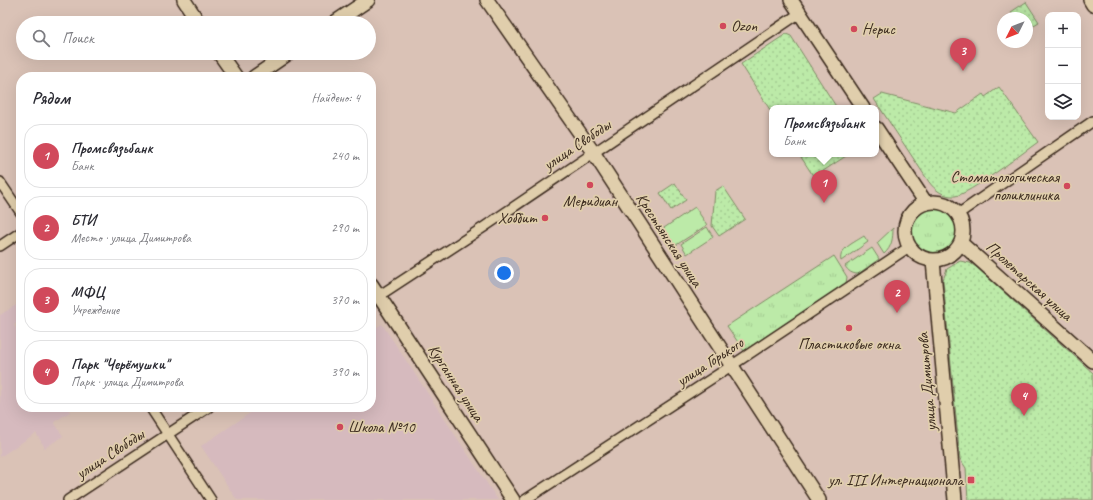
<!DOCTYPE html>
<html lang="ru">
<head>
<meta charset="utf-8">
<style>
	body { margin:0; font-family:Caveat,sans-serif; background:#f7f7f7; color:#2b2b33 }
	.controls { position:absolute; right:12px; top:12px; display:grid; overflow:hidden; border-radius:8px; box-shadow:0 4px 16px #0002 }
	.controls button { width:36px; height:36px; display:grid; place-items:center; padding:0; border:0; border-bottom:1px solid #e1e1e2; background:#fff; color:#2b2b33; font:20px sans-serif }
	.compass { position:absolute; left:997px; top:12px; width:36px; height:36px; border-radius:50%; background:#fff; box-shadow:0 4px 16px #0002; rotate:228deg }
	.you { position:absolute; left:504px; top:273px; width:14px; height:14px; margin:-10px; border:3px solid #fff; border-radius:50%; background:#1a73e8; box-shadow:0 0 0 6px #1a73e833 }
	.badge { display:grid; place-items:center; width:26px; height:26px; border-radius:50%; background:#d1495b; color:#fff; font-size:13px; font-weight:700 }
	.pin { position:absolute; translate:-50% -33px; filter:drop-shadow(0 1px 2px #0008) }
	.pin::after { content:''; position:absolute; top:21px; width:14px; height:12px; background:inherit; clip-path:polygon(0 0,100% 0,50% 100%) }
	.popup { position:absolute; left:769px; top:105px; width:110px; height:52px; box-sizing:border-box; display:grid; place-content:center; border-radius:8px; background:#fff; filter:drop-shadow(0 1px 3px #0005); font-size:13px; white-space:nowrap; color:#7c7c81 }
	.popup b { font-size:15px; color:#2b2b33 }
	.popup::after { content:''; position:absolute; left:50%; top:100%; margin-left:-8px; border:8px solid transparent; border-top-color:#fff }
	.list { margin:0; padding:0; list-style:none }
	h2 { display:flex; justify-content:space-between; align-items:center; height:52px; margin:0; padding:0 16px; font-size:17px }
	h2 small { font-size:13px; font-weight:400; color:#7c7c81 }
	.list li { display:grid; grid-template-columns:26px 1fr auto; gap:12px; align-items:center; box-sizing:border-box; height:64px; margin:0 8px 8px; padding:0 8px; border:1px solid #e1e1e2; border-radius:16px }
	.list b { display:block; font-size:15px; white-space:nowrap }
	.list p { margin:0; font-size:13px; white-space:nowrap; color:#7c7c81 }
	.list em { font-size:13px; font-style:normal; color:#7c7c81 }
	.icon { flex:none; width:22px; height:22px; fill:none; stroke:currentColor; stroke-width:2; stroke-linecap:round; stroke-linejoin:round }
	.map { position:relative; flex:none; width:1093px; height:500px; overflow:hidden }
	.search { position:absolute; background:#fff; box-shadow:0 4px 16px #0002; left:16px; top:16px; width:360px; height:44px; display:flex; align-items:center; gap:10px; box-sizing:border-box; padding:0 14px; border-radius:22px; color:#7c7c81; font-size:15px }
	.panel { position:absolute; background:#fff; box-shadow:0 4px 16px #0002; left:16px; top:72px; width:360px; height:340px; border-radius:16px }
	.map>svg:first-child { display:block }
	.built { fill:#d6babe }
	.grass { fill:url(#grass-tufts); stroke:#7c8a63 }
	.park { fill:url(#park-dots); stroke:#7c8a63 }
	.garden { fill:#bceaa8; stroke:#7c8a63 }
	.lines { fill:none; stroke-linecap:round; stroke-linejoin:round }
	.street-casing { stroke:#3b2a1e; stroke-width:12 }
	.secondary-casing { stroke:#3b2a1e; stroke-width:16 }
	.street { stroke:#e0ceac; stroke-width:9 }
	.secondary { stroke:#e0ceac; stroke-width:13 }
	.poi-dot { fill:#d1495b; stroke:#e0ceac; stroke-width:1.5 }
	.labels { text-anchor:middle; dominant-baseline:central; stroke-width:3.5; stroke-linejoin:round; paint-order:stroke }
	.poi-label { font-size:16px; fill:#3b2a1e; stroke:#e0ceac; text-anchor:start }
	.street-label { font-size:16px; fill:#3b2a1e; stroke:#e0ceac }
</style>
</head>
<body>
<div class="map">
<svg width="1093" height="500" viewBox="0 0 1093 500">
	<defs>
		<pattern id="grass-tufts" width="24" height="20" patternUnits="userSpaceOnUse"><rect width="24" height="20" fill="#bceaa8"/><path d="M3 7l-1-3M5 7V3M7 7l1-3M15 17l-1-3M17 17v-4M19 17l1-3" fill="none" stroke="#a2c990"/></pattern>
		<pattern id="park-dots" width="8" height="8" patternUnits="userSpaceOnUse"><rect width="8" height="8" fill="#bceaa8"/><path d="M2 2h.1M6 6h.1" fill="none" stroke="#a2c990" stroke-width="1.8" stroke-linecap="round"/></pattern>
	</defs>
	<rect width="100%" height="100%" fill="#dac2b6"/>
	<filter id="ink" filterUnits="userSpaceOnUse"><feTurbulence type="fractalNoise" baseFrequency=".025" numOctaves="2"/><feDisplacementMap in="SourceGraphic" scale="8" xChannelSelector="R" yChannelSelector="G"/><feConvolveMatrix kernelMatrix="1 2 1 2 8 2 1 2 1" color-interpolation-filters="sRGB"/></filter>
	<g filter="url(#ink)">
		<g class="built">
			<polygon points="21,302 21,320 14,325 21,336 21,407 67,407 70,412 54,422 63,436 45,448 36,433 0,457 0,315"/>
			<polygon points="382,324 498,500 237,500 201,446 259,407 371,407 371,331"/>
		</g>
		<g class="grass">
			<circle cx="934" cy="231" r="23"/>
			<path d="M893 228C893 238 892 247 884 254L877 243Z"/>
			<path d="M864 236 868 242 841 261C838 249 855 242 864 236Z"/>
			<path d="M872 248 879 259 858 274C852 274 848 271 845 266Z"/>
			<polygon points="834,256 847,277 846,283 744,351 727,326"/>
		</g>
		<g class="park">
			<polygon points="1026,2 1039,22 1027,29 1027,18 1015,18 1011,12"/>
			<polygon points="786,34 791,36 837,108 772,108 772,113 741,64"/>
			<path d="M999 87 1038 142C1024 152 968 195 955 196 944 197 935 190 929 182L874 99 882 94 956 113 983 94 985 97Z"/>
			<polygon points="799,154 849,154 814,177"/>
			<polygon points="675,183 686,200 671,210 660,193"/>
			<polygon points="723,186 745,219 719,236 712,226 715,191"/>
			<polygon points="960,261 970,263 976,267 1093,373 1093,500 968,500 966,468 960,459 943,280 947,269"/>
		</g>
		<g class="garden">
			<polygon points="695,207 707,225 673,247 661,230"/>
			<polygon points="707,227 713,237 687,254 681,244"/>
		</g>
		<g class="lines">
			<g class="street-casing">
				<g id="street">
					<polyline points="0,182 21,213"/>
					<polyline points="958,214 1093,121"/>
					<polyline points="0,246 21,232"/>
					<polyline points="371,301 484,227 800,13"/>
					<polyline points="150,407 211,500"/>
					<polyline points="68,500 209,407"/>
					<polyline points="525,500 731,366 909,247"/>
				</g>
			</g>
			<g class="secondary-casing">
				<g id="secondary">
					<polyline points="184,0 199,23"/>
					<polyline points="487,0 593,152 819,500"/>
					<polyline points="791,0 863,108"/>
					<polyline points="1090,0 1093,5"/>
					<polyline points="334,23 368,0"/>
					<polyline points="219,53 236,77"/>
					<polyline points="254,77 289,53"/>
					<polyline points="876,128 926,203"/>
					<circle cx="934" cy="231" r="29"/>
					<polyline points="961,243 1093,361"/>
					<polyline points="933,261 955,500"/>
					<polyline points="371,284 513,500"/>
				</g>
			</g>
			<use href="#street" class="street"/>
			<use href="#secondary" class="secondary"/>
		</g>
	</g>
	<g class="poi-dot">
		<circle cx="723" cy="26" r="4"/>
		<circle cx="854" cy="29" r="4"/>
		<circle cx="590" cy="185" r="4"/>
		<circle cx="1067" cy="186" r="4"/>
		<circle cx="545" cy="218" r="4"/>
		<circle cx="849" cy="328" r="4"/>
		<circle cx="340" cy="427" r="4"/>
		<rect x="967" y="476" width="8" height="8" rx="2"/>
	</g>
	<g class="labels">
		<g class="poi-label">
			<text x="731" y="26">Ozon</text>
			<text x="862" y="29">Нерис</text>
			<text x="1059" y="177" text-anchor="end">Стоматологическая<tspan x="1059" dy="18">поликлиника</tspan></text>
			<text x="590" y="201" text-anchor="middle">Меридиан</text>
			<text x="537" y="218" text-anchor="end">Хоббит</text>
			<text x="849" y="344" text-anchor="middle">Пластиковые окна</text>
			<text x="348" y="427">Школа №10</text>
			<text x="963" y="480" text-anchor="end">ул. III Интернационала</text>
		</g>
		<g class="street-label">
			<text transform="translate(577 145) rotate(-34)">улица Свободы</text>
			<text transform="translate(669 240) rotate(57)">Крестьянская улица</text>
			<text transform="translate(1029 281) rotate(42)">Пролетарская улица</text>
			<text transform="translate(710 362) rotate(-33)">улица Горького</text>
			<text transform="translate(927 382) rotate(-95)">улица Димитрова</text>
			<text transform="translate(456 383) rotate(57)">Курганная улица</text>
			<text transform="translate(110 454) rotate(-33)">улица Свободы</text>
		</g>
	</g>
</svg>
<div class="controls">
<button>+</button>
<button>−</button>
<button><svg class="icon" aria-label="layers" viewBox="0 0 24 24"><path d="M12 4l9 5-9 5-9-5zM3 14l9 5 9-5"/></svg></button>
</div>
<svg class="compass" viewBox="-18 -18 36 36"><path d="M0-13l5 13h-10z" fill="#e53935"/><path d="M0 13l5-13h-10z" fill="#7c7c81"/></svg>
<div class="you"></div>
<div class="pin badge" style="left:824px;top:203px">1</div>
<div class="popup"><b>Промсвязьбанк</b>Банк</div>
<div class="pin badge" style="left:897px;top:313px">2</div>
<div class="pin badge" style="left:963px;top:71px">3</div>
<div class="pin badge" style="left:1024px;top:416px">4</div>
<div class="search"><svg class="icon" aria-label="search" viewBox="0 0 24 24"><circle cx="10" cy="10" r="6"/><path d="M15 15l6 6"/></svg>Поиск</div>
<section class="panel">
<h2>Рядом<small>Найдено: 4</small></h2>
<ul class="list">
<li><span class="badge">1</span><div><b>Промсвязьбанк</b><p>Банк</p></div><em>240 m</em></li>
<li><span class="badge">2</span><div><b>БТИ</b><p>Место · улица Димитрова</p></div><em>290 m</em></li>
<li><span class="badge">3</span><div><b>МФЦ</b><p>Учреждение</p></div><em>370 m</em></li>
<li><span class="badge">4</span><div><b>Парк &quot;Черёмушки&quot;</b><p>Парк · улица Димитрова</p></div><em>390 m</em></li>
</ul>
</section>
</div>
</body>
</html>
